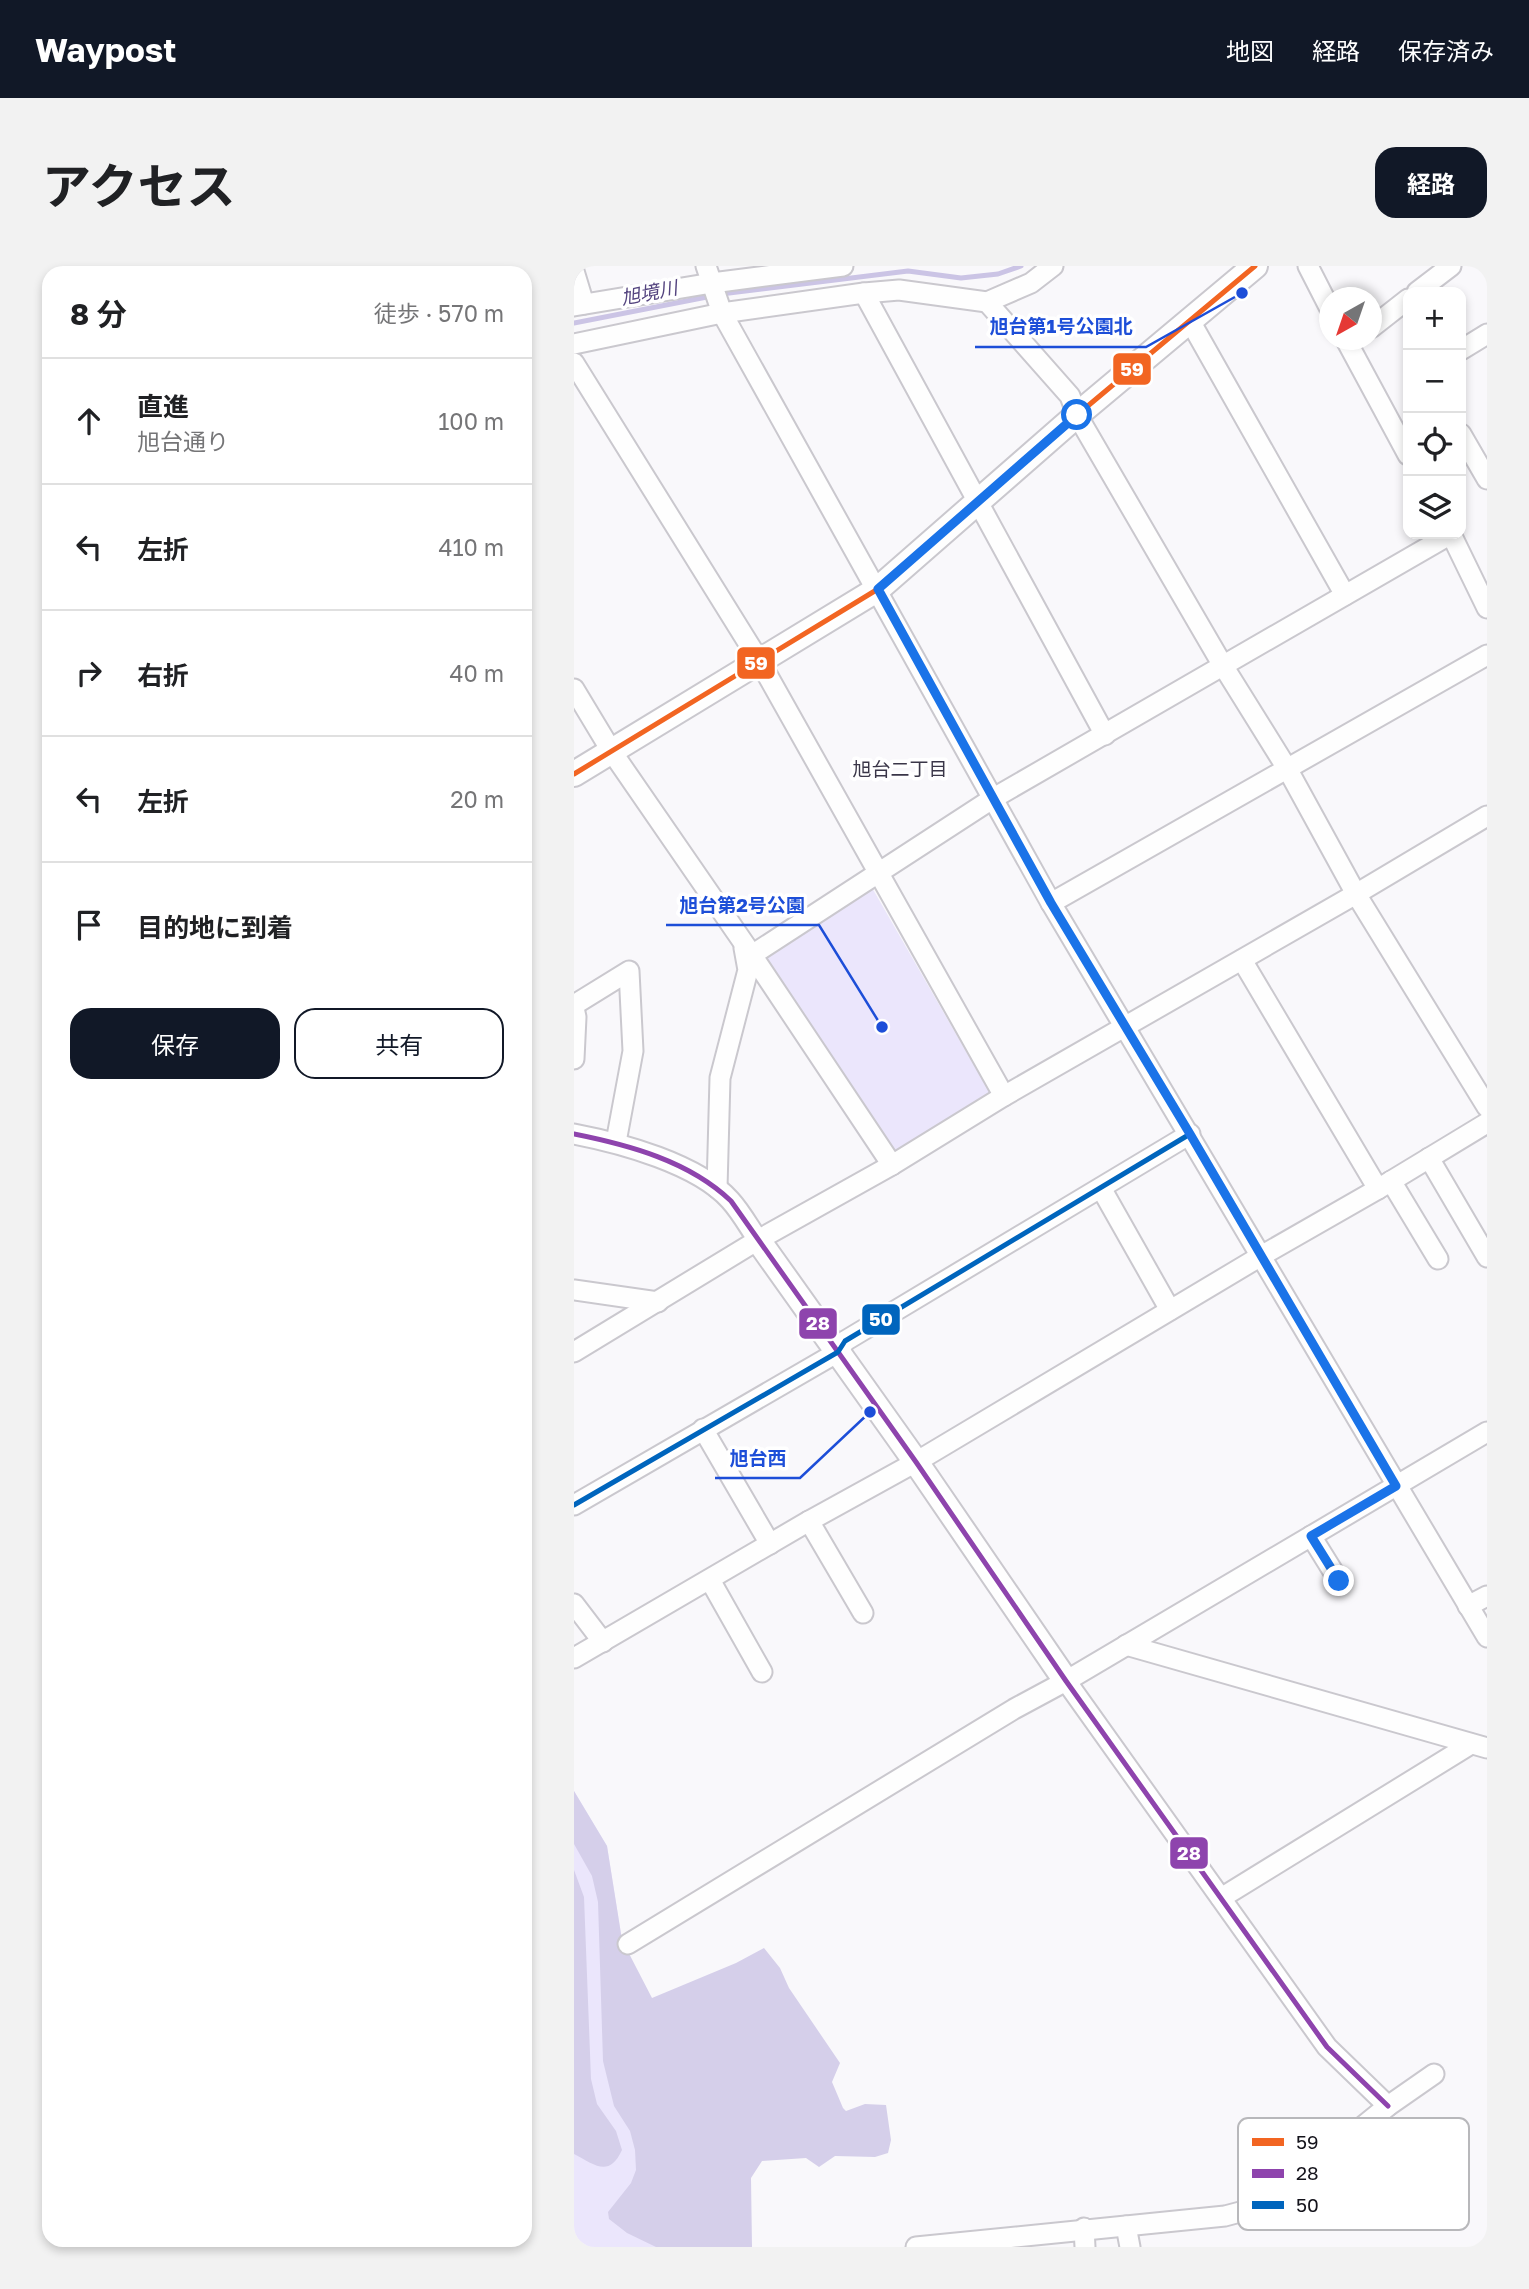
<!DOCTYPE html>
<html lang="ja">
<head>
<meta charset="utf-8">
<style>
	body { margin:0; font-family:"Golos Text","Noto Sans JP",sans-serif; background:#f2f2f2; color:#202124 }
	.controls { position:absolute; right:21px; top:21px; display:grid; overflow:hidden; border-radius:14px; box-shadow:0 4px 10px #0003 }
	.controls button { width:63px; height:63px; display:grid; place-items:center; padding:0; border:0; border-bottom:2px solid #e0e0e0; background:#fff; color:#202124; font:35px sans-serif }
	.compass { position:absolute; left:745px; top:21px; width:63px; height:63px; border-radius:50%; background:#fff; box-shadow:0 4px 10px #0003; rotate:220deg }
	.stop { position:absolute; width:21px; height:21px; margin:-16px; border:5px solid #1a73e8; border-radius:50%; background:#fff }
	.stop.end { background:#1a73e8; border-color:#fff; box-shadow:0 2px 7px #0008 }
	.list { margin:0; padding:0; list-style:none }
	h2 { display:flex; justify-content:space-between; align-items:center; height:91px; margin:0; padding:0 28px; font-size:30px }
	h2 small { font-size:23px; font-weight:400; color:#757577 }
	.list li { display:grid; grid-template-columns:46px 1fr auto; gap:21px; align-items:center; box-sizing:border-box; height:126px; padding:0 28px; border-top:2px solid #e0e0e0 }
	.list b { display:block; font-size:26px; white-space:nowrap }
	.list p { margin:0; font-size:23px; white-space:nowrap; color:#757577 }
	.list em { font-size:23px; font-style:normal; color:#757577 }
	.actions { display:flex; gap:14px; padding:21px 28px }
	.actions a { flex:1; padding:16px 0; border:2px solid #111827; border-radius:21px; text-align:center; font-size:24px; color:#111827 }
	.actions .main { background:#111827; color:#fff }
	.icon { flex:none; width:38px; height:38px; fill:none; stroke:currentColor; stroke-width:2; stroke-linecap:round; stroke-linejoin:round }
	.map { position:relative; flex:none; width:913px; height:1981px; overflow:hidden; border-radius:21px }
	header { display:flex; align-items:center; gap:42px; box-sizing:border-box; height:98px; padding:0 35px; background:#111827; color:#fff }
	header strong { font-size:33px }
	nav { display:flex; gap:38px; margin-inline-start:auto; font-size:24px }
	.intro { display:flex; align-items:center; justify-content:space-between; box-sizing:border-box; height:168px; padding:0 42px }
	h1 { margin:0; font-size:49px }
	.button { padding:18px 32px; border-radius:21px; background:#111827; color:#fff; font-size:24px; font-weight:700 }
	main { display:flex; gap:42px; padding:0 42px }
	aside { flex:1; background:#fff; border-radius:21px; box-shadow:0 4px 10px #0003 }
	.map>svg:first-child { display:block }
	.green { fill:#ebe6fc }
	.forest { fill:#d5cfea }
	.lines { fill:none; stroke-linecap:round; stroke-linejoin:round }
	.stream { stroke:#cbc4e5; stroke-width:5 }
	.minor-casing { stroke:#cac8ce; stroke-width:23 }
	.tertiary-casing { stroke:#cac8ce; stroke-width:28 }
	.minor { stroke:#fefefe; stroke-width:19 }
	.tertiary { stroke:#fefefe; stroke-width:24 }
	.bus-1-casing { stroke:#fff; stroke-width:10 }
	.bus-2-casing { stroke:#fff; stroke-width:10 }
	.bus-3-casing { stroke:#fff; stroke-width:10 }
	.bus-1 { stroke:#f26522; stroke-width:5 }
	.bus-2 { stroke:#8e44ad; stroke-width:5 }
	.bus-3 { stroke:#0065bd; stroke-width:5 }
	.route { stroke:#1a73e8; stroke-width:9 }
	.labels { text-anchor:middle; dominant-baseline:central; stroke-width:7; stroke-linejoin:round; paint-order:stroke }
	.water-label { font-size:19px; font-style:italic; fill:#54447f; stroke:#fff }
	.neighbourhood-label { font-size:19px; fill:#3a3648; stroke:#fff }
	.key { fill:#fff; stroke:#b8b8bb; stroke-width:2 }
	.key-label { font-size:19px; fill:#14131b }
	.leader { fill:none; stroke:#1d4ed8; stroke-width:2.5 }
	.callout-dot { fill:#1d4ed8; stroke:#fff; stroke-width:2.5 }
	.callout-label { font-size:19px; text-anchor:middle; font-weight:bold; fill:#1d4ed8; stroke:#fff; stroke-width:7; stroke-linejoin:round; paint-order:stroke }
	.line-badge { stroke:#fff; stroke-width:2.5 }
	.badge-label { font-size:19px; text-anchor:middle; font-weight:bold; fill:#fff }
</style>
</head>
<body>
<header>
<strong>Waypost</strong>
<nav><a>地図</a><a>経路</a><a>保存済み</a></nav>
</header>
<div class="intro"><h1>アクセス</h1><a class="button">経路</a></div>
<main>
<aside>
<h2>8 分<small>徒歩 · 570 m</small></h2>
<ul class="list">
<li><svg class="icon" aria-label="ahead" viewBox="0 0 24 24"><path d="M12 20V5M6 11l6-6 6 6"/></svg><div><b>直進</b><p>旭台通り</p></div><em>100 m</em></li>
<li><svg class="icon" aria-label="left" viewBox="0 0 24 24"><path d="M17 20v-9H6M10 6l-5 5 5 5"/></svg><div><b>左折</b></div><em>410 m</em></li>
<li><svg class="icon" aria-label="right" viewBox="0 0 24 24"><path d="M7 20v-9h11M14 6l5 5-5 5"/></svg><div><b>右折</b></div><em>40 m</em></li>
<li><svg class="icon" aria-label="left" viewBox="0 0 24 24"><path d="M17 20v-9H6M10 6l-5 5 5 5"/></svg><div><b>左折</b></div><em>20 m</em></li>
<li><svg class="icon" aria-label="arrive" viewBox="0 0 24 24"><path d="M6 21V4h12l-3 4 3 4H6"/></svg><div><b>目的地に到着</b></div></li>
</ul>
<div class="actions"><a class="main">保存</a><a>共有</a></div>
</aside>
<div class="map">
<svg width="913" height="1981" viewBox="0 0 913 1981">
	<rect width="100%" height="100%" fill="#f9f8fb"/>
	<g class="green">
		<polygon points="297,620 417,829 322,887 192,693"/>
		<polygon points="0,1525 33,1580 48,1674 116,1981 0,1981"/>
	</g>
	<g class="forest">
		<polygon points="0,1525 33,1580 48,1674 78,1732 162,1697 190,1682 206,1702 215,1722 266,1797 258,1816 269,1842 272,1845 291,1838 312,1839 317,1874 314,1887 301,1891 261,1890 245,1901 232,1892 188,1895 177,1912 178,1981 82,1981 53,1967 35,1953 34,1946 57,1917 62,1904 61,1884 56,1865 40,1840 29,1795 24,1636 18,1610 0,1578"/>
		<path d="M0 1604 10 1631 17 1813 23 1838 42 1865 48 1884C35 1912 21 1899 0 1888Z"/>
	</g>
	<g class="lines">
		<g class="stream">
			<polyline points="147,28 334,5 387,12 424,8 447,0"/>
			<polyline points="0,57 138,30"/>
		</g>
		<g class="minor-casing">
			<g id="minor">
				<polyline points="132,0 148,47 477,637 913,1371"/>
				<polyline points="734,0 755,41"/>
				<polyline points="0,5 10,38"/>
				<polyline points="843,26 877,0"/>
				<polyline points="290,27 531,469"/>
				<polyline points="413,36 496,130 503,149 648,398 714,504 782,628 913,841"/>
				<polyline points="0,40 138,17 269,0"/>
				<polyline points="616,55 771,329"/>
				<polyline points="797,62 834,33"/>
				<polyline points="772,74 834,189"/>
				<polyline points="0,78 148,47 290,27 325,24 413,36 457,17 479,0"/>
				<polyline points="887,84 913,68"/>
				<polyline points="0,97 186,396 430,830"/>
				<polyline points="887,168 913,213"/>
				<polyline points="877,268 913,342"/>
				<polyline points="0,423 38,486 178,689 318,899"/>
				<polyline points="477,637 913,389"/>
				<polyline points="178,689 418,533 877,268"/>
				<polyline points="668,694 804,923"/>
				<polyline points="0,739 55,705 59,785 42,876"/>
				<polyline points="0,742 2,751 0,793"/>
				<path d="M0 868C47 877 124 898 156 934 167 946 175 961 184 974"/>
				<polyline points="855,892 913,991"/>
				<polyline points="817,915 864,993"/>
				<polyline points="143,922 146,812 174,704 170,682"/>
				<polyline points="527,922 596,1044"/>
				<polyline points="0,1024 84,1036"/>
				<polyline points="0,1086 184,974 318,899 430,830 782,628 913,550"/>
				<polyline points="129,1163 196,1278"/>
				<polyline points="0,1239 264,1086 271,1075 616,868"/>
				<polyline points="235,1255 289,1347"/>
				<polyline points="737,1270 765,1315"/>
				<polyline points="136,1314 188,1406"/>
				<polyline points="0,1338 29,1376"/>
				<polyline points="894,1340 913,1330"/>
				<polyline points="552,1379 913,1482"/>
				<polyline points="0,1392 235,1255 342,1196 687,990 804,923 913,857"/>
				<polyline points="492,1415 753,1781 814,1840"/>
				<polyline points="647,1632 897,1478"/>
				<polyline points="54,1678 440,1443 492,1415 913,1166"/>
				<polyline points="552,1960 556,1981"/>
				<polyline points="510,1962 511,1981"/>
				<polyline points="342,1981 651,1950 685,1941 698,1934 814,1840 860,1808"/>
			</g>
		</g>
		<g class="tertiary-casing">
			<g id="tertiary">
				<polyline points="0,508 304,323 503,149 681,0"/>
				<polyline points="184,974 342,1196 492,1415"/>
			</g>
		</g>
		<use href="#minor" class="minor"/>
		<use href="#tertiary" class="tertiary"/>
		<g class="bus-1-casing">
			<polyline id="bus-1" points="0,508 304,323 503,149 681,0"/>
		</g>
		<g class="bus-2-casing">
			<path id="bus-2" d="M0 868C55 879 115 895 157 935L342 1196 492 1415 753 1781 814 1840"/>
		</g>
		<g class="bus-3-casing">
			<polyline id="bus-3" points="0,1239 264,1086 271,1075 616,868"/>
		</g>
		<use href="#bus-1" class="bus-1"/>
		<use href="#bus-2" class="bus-2"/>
		<use href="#bus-3" class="bus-3"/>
	</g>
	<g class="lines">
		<polyline class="route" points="503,149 304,323 477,637 616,868 822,1220 737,1270 765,1315"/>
	</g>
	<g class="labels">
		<g class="water-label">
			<text transform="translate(75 26) rotate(-11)">旭境川</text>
		</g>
		<g class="neighbourhood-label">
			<text x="326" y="502">旭台二丁目</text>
		</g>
	</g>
	<rect x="664" y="1852" width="231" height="112" rx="10" class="key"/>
	<rect x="678" y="1872" width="32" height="8" fill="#f26522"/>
	<rect x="678" y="1903" width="32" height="9" fill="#8e44ad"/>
	<rect x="678" y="1935" width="32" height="8" fill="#0065bd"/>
	<g class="key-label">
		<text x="722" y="1883">59</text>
		<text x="722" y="1914">28</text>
		<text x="722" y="1946">50</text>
	</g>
	<path class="leader" d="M668 27L572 81H401M308 761L245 659H92M296 1146L226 1212H141"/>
	<g class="callout-dot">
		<circle cx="668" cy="27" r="7"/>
		<circle cx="308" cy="761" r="7"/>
		<circle cx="296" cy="1146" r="7"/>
	</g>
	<g class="callout-label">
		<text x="487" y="67">旭台第1号公園北</text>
		<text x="168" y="646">旭台第2号公園</text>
		<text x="184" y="1199">旭台西</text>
	</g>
	<g class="line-badge">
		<rect x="538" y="86" width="40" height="34" rx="7" fill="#f26522"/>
		<rect x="162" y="380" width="40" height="34" rx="7" fill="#f26522"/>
		<rect x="287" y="1037" width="40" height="33" rx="7" fill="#0065bd"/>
		<rect x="224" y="1041" width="40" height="33" rx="7" fill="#8e44ad"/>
		<rect x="595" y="1570" width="40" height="34" rx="7" fill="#8e44ad"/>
	</g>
	<g class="badge-label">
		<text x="558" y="110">59</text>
		<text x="182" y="404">59</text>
		<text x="307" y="1060">50</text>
		<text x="244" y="1064">28</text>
		<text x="615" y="1594">28</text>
	</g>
</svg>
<div class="controls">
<button>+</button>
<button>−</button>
<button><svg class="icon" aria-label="locate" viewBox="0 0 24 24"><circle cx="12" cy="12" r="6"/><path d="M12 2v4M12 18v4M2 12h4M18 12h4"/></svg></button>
<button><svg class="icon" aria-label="layers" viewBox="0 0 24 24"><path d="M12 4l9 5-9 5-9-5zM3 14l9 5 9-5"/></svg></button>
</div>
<svg class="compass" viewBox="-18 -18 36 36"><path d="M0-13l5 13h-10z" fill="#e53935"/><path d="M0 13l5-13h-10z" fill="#757577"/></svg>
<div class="stop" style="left:503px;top:149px"></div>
<div class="stop end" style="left:765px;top:1315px"></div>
</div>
</main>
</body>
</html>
